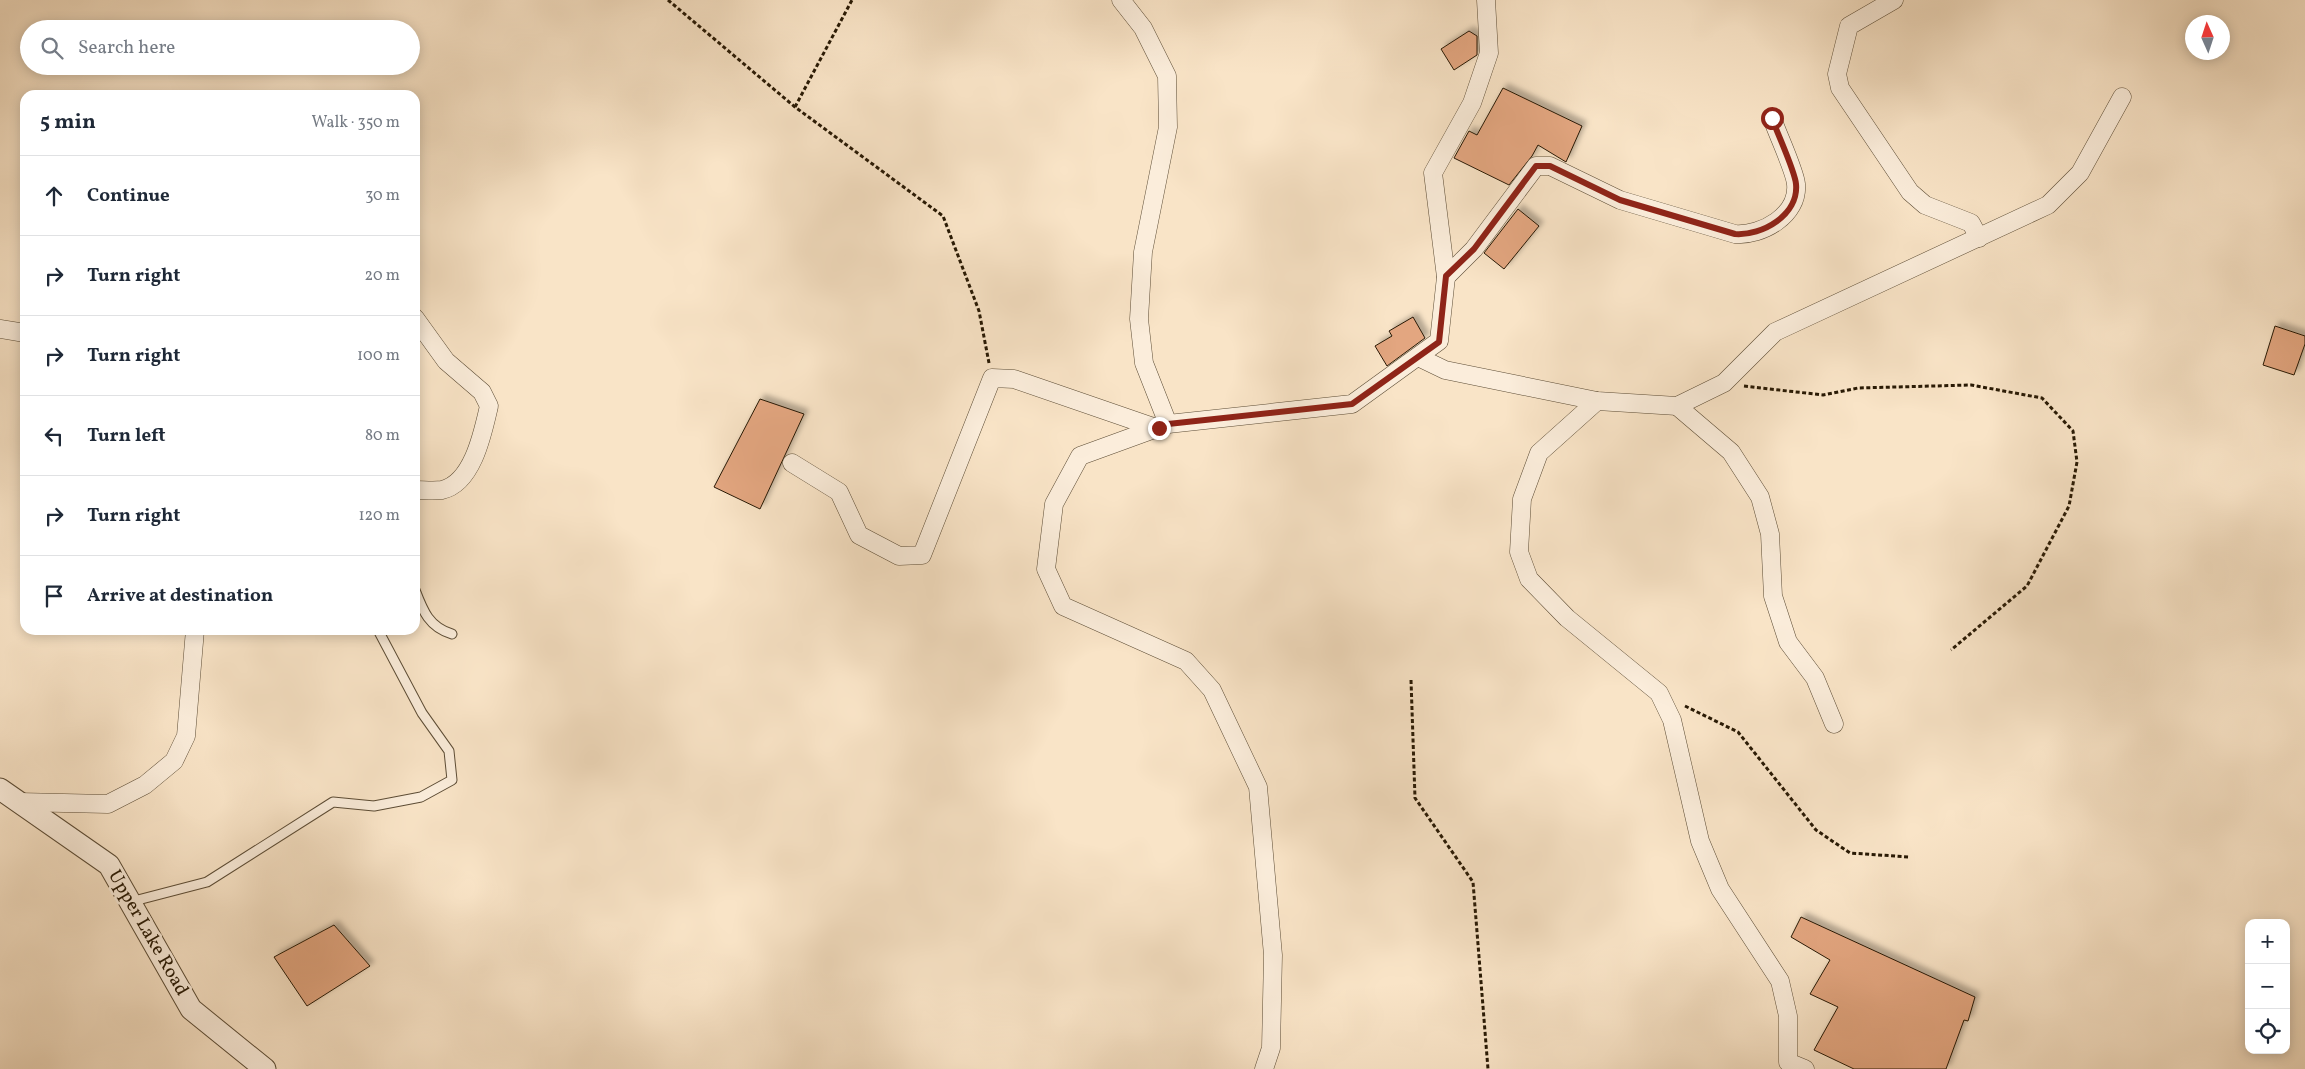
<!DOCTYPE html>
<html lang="en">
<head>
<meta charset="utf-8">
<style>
	body { margin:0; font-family:Vollkorn,serif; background:#f2f2f3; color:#1f2937 }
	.controls { position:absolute; right:15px; bottom:15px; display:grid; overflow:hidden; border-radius:10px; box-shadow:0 2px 12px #0003 }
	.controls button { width:45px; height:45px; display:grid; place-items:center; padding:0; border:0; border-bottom:1px solid #e0e1e3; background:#fff; color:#1f2937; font:25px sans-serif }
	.compass { position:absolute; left:2185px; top:15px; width:45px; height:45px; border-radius:50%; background:#fff; box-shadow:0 2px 12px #0003; rotate:357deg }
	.stop { position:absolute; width:15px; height:15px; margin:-11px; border:4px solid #8f2418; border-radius:50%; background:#fff }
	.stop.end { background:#8f2418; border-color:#fff; box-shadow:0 1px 5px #0008 }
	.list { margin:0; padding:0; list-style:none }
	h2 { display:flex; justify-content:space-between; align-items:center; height:65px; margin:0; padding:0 20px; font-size:21px }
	h2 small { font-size:16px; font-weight:400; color:#747a83 }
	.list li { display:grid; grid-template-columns:32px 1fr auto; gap:15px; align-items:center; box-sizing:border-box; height:80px; padding:0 20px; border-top:1px solid #e0e1e3 }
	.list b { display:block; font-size:19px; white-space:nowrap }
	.list em { font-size:16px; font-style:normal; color:#747a83 }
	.icon { flex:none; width:28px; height:28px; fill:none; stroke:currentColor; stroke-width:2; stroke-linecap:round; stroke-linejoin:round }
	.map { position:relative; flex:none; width:2305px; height:1069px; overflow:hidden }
	.search { position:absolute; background:#fff; box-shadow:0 2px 12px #0003; left:20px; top:20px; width:400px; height:55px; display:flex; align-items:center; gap:12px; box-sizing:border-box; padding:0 18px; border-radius:28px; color:#747a83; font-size:19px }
	.panel { position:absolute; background:#fff; box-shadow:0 2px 12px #0003; left:20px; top:90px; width:400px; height:545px; border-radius:15px }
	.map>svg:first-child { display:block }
	.building { fill:#e3a680; stroke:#281904; filter:url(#shadow) }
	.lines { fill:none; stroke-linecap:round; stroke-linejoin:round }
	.service-casing { stroke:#5c4c35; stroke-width:11 }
	.minor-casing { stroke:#5c4c35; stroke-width:19 }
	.tertiary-casing { stroke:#5c4c35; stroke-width:23 }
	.path { stroke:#281904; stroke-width:3; stroke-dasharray:4 2.5; stroke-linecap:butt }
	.service { stroke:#fbeddb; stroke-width:9 }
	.minor { stroke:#fbeddb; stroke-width:18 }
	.tertiary { stroke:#fbeddb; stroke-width:21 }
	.route { stroke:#8f2418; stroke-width:6 }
	.labels { text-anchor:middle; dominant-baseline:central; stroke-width:5; stroke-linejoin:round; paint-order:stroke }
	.street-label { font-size:19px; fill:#281904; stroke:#fbeddb }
</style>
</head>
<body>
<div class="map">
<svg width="2305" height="1069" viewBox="0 0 2305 1069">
	<defs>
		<filter id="shadow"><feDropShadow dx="4.5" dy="-4.5" stdDeviation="2.5" flood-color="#0004"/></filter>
	</defs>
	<rect width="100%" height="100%" fill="#f9e4c7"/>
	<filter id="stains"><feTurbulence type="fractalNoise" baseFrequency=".004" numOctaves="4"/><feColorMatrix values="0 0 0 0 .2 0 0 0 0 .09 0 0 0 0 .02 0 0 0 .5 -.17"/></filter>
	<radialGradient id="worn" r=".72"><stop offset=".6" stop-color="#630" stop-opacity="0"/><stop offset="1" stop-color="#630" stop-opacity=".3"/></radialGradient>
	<g class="building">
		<polygon points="1469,31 1477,36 1477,55 1454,70 1441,49"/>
		<polygon points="1503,88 1582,126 1566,162 1538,145 1532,156 1509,185 1454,158 1469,131 1477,135"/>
		<polygon points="1518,209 1539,226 1504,269 1484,253"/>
		<polygon points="1413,317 1425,338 1387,366 1375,346 1392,336 1389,331"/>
		<polygon points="2275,326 2305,336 2305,344 2294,375 2263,365"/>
		<polygon points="760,399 804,414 760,509 714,487"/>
		<polygon points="1801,917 1975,997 1968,1021 1964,1020 1946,1069 1854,1069 1814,1050 1838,1007 1810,994 1830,960 1791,937"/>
		<polygon points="334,925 370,966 307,1006 274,957"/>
	</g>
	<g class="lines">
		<g class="service-casing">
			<g id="service">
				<path d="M415 590C423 611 429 627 452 634"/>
				<polyline points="130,902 207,882 333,802 374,806 421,797 452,780 449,751 422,713 378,630"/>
			</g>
		</g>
		<g class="minor-casing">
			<g id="minor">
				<polyline points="1121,0 1143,28 1167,76 1168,127 1143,252 1139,319 1144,363 1168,424"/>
				<polyline points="1894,0 1849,26 1837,74 1840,88 1910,192 1925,205 1971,223 1979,238"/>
				<path d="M1446 277 1474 249 1536 166H1550L1620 200 1735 234C1762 236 1799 215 1796 184 1795 171 1777 133 1772 118"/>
				<path d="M415 318 446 361 482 392 489 406C483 432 473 483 442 490 434 491 423 490 415 490"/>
				<polyline points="0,329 25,333"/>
				<polyline points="1418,357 1445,370 1597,401 1677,406 1724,383 1775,332 2048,205 2080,173 2122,97"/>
				<polyline points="1597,401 1539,453 1522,499 1519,552 1529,579 1567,618 1659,693 1672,720 1700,841 1720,889 1780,981 1788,1016 1788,1062 1805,1069"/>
				<polyline points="1677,406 1731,452 1760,497 1770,534 1773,596 1788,642 1815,678 1834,724"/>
				<polyline points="792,463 839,492 859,535 899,556 922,555 992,378 1014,379 1159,429"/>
				<polyline points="19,802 108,804 145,785 174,761 186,736 195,630"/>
				<polyline points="1264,1069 1271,1048 1273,955 1258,787 1212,690 1186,661 1063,606 1046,569 1054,504 1080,456 1168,424 1352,404 1439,341 1446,277 1433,173 1472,103 1489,53 1486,0"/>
			</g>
		</g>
		<g class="tertiary-casing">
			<polyline id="tertiary" points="0,789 109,865 191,1009 265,1069"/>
		</g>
		<g class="path">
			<polyline points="668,0 795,107 943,216 979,311 989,363"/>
			<polyline points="795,107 852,0"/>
			<polyline points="1744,386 1823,395 1858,388 1971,385 2042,398 2073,431 2077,462 2069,506 2027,586 1951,650"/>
			<polyline points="1411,680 1415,798 1473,882 1488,1069"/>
			<polyline points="1685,706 1738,732 1816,830 1850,853 1909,857"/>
		</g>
		<use href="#service" class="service"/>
		<use href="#minor" class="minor"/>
		<use href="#tertiary" class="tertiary"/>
	</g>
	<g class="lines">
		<path class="route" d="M1159 428 1168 424 1352 404 1439 342 1446 276 1474 249 1536 166H1550L1620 200 1735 234C1762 236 1799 215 1796 184 1795 171 1777 133 1772 118"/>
	</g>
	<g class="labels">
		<g class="street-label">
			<text transform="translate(148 933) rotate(60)">Upper Lake Road</text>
		</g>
	</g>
	<rect width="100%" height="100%" filter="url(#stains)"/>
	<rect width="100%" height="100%" fill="url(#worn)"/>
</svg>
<div class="controls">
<button>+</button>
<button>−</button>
<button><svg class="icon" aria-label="locate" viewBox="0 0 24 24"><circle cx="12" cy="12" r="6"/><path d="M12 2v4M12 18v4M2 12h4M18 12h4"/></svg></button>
</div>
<svg class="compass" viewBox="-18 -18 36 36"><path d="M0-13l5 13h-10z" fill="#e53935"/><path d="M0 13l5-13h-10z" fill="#747a83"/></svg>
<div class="stop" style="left:1772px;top:118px"></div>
<div class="stop end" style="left:1159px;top:428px"></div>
<div class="search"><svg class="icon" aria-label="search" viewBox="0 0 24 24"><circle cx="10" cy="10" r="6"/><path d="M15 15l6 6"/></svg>Search here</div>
<section class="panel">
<h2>5 min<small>Walk · 350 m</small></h2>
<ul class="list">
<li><svg class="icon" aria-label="ahead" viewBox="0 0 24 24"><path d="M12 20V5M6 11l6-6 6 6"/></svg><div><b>Continue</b></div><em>30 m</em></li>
<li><svg class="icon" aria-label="right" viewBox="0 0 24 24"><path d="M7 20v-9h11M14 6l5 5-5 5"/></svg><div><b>Turn right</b></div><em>20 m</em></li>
<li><svg class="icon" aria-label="right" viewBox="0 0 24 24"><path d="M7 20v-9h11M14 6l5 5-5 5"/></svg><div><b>Turn right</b></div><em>100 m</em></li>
<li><svg class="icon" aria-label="left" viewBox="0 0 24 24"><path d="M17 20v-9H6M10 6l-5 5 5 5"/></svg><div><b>Turn left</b></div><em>80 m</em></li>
<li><svg class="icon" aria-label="right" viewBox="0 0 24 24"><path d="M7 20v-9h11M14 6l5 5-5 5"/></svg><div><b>Turn right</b></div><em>120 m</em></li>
<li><svg class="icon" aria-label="arrive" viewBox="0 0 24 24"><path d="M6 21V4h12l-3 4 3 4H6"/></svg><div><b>Arrive at destination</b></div></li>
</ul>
</section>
</div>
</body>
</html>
